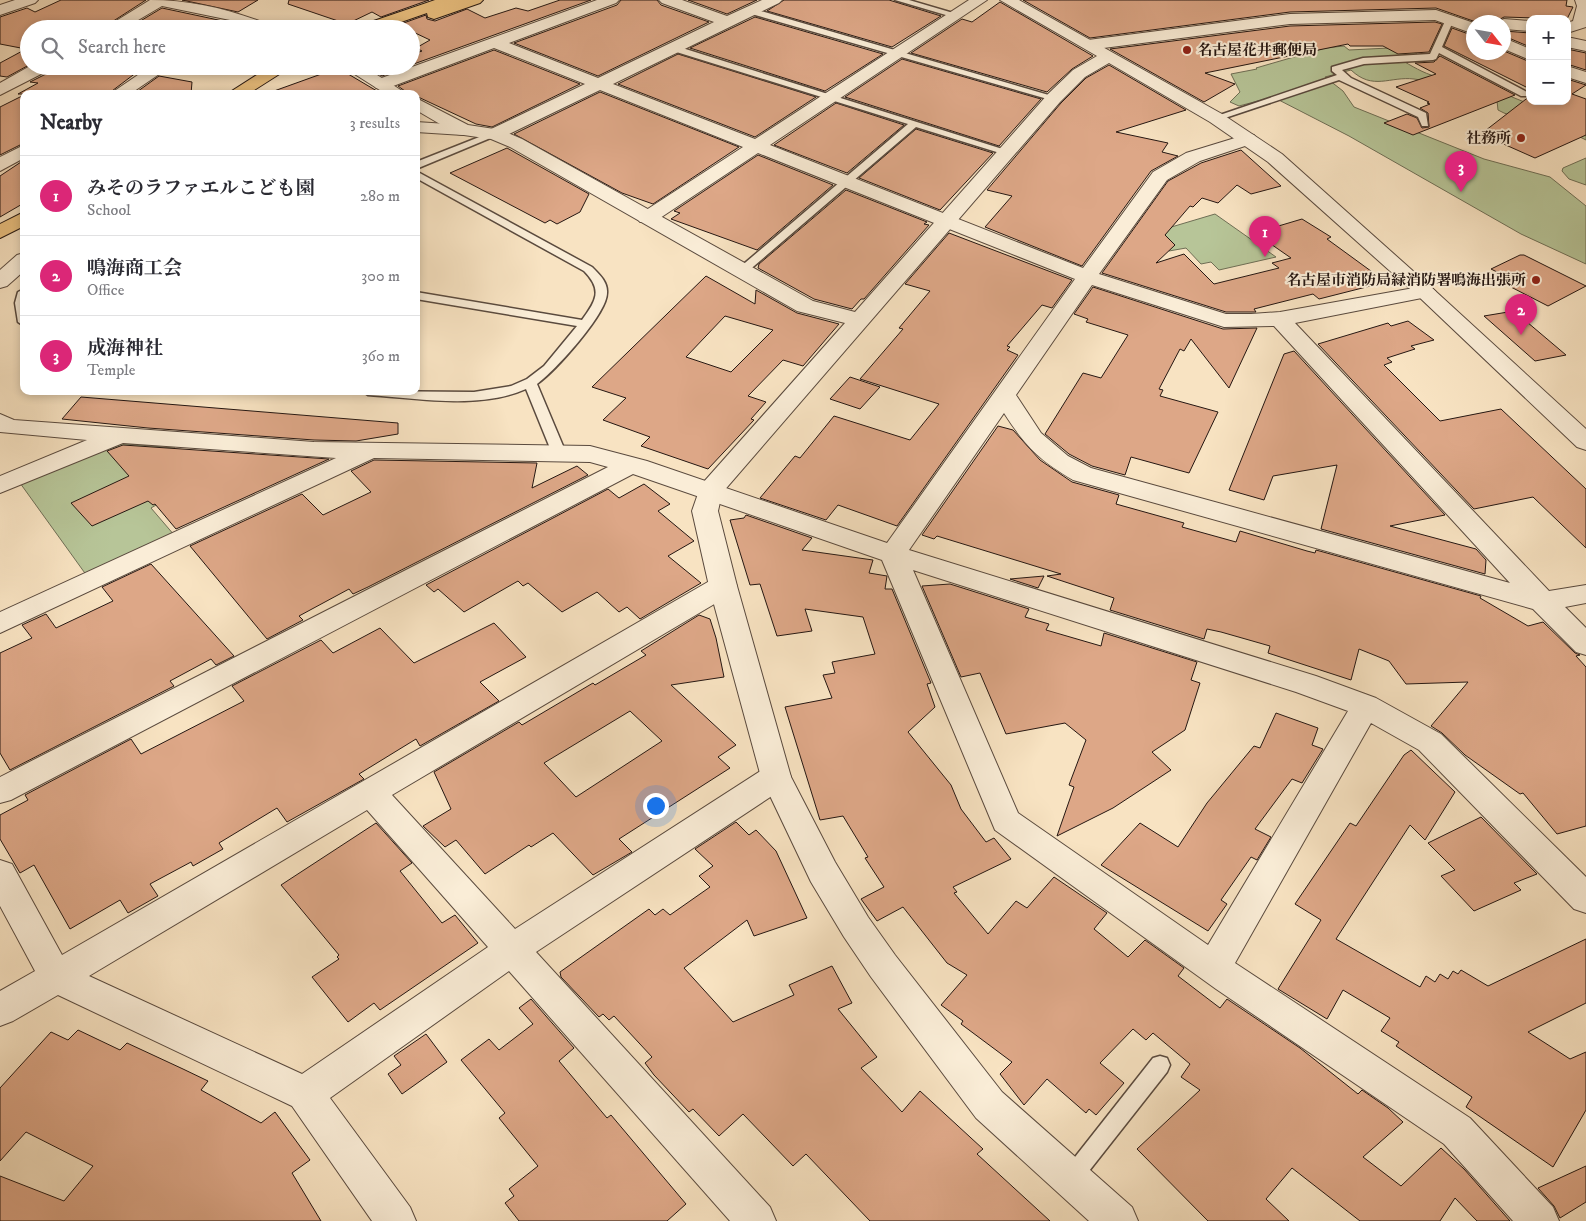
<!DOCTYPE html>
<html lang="en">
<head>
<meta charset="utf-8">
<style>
	body { margin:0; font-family:"IM FELL DW Pica","Noto Serif JP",serif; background:#f7f7f7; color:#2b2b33 }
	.controls { position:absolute; right:15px; top:15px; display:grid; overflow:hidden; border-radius:10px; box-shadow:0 2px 8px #0003 }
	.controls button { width:45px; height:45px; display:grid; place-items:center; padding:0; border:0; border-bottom:1px solid #e1e1e2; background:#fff; color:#2b2b33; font:25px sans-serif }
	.compass { position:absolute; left:1466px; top:15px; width:45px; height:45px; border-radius:50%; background:#fff; box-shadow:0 2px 8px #0003; rotate:121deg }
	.you { position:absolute; left:655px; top:805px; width:18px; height:18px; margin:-12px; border:4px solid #fff; border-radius:50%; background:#1a73e8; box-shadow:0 0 0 8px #1a73e833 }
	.badge { display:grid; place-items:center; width:32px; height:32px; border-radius:50%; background:#db2777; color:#fff; font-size:16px; font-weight:700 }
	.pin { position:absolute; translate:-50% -41px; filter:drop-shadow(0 1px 2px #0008) }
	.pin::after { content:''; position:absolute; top:26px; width:18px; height:15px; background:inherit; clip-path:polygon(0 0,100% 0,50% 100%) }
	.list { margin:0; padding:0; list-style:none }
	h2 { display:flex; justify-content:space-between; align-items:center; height:65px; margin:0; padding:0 20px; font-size:21px }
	h2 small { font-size:16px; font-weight:400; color:#7c7c81 }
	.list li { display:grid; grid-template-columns:32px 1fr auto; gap:15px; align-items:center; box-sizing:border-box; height:80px; padding:0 20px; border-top:1px solid #e1e1e2 }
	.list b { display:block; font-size:19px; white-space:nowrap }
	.list p { margin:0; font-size:16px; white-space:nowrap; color:#7c7c81 }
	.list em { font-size:16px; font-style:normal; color:#7c7c81 }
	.icon { flex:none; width:28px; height:28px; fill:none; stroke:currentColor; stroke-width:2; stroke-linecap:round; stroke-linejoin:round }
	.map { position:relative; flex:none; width:1586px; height:1221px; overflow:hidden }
	.search { position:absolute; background:#fff; box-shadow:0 2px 8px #0003; left:20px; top:20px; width:400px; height:55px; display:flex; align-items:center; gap:12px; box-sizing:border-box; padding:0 18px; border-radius:28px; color:#7c7c81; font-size:19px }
	.panel { position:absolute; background:#fff; box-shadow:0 2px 8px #0003; left:20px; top:90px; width:400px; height:305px; border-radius:10px }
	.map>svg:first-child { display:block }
	.green { fill:#b7c598; stroke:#6e6e55 }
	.building { fill:#dda787; stroke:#251712; fill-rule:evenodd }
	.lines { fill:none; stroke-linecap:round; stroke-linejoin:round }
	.service-casing { stroke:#5a4a3e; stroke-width:3 }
	.minor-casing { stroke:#5a4a3e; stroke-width:2 }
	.tertiary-casing { stroke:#5a4a3e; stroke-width:2 }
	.primary-casing { stroke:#251712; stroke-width:2 }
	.service { fill:#faedd7; fill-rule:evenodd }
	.minor { fill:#faedd7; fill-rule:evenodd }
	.tertiary { fill:#faedd7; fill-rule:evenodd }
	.primary { fill:#ecc281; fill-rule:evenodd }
	.poi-dot { fill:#8f2418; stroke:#faedd7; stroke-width:2 }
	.labels { text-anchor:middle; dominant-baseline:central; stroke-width:4; stroke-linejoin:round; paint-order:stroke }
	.far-poi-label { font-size:15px; font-weight:bold; fill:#251712; stroke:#faedd7; text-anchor:end }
</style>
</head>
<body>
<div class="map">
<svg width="1586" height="1221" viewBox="0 0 1586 1221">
	<rect width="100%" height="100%" fill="#f8e3c2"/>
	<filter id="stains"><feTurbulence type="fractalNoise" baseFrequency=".004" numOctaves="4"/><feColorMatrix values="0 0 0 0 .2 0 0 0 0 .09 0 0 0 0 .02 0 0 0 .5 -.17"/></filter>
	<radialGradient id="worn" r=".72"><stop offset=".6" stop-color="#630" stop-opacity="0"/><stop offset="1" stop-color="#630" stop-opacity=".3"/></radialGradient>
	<g class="green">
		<path d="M1344 46 1349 50 1409 47 1417 54 1396 57C1407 63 1419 71 1431 75 1457 84 1488 78 1512 97L1586 127V140L1576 135 1545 128 1504 113 1498 110 1497 101C1471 94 1440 82 1414 79 1390 76 1373 91 1351 70L1325 77 1343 91 1354 107 1484 159 1550 177 1586 206V264L1521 234 1349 136 1273 97 1239 106 1230 102 1240 92 1231 74 1257 69 1256 68 1325 48Z"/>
		<polygon points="1586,158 1586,185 1569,179 1562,171 1563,168"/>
		<polygon points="1215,214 1276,257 1219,270 1211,262 1201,264 1186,248 1169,251 1160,241 1168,228"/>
		<polygon points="115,443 175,448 130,471 170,497 151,508 175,536 87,576 20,483"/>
	</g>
	<g class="building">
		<polygon points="61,0 146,0 101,29 29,29 29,65 7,77 0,76 0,63 26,49 0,44 0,17 27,8 35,12"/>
		<polygon points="182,0 258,0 238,12"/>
		<polygon points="289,0 429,0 381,17 372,12 347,24 288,4"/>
		<polygon points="560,0 591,0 411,65 411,55 422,51 416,48 430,40 411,31 411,29 398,25 426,15 427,19 435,21 467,9 485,18 516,8 528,11"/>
		<polygon points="621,0 657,0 661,5 709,22 598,76 514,43 617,5"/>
		<polygon points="688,0 757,0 727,14"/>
		<polygon points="784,0 889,0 941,16 892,47 767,11"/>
		<polygon points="1023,0 1567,0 1566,6 1573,7 1567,19 1504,17 1495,22 1476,22 1436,8 1290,12 1090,38"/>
		<polygon points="1000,2 1093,56 1072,69 1047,92 911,53 962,19 972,22"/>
		<polygon points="162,8 223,21 209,29 127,29"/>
		<polygon points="755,17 883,54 825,91 690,48"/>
		<polygon points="1435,22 1442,24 1429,52 1398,54 1383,46 1350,46 1348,44 1205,73 1235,84 1204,102 1110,49 1290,26"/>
		<polygon points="1452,28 1474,36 1474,52 1504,51 1530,62 1530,89 1444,46"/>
		<polygon points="1504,31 1530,33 1530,47 1504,36"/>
		<polygon points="1567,49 1586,53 1586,70 1567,64"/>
		<polygon points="494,50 580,84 492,127 476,124 416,96 416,94 409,94 398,86"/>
		<polygon points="678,54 816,97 755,137 618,84"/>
		<polygon points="1440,56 1515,95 1413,135 1384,123 1407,114 1417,118 1422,128 1429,127 1428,113 1420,108 1430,104 1427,103 1429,102 1396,87 1436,74 1415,63 1434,62"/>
		<polygon points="902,59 1041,99 999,146 845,97"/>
		<polygon points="1109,65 1186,110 1116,132 1168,143 1162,152 1178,156 1151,171 1082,266 985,227 1012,196 987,190 1061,103 1086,78"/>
		<polygon points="53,66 145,66 108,94 18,94 38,83 30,82 50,72"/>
		<polygon points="381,66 408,66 382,76 372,70"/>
		<polygon points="338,68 382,94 275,94 274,91"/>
		<polygon points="159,76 192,82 191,94 134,94"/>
		<polygon points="1567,79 1586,85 1572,94 1586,99 1586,135 1535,158 1481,134 1530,96 1530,101 1567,101"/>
		<polygon points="600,92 739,147 653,204 622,193 514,134"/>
		<polygon points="24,95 24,143 0,155 0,107"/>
		<polygon points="836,103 904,125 847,173 774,145"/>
		<polygon points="916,129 993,153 940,210 859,178"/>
		<polygon points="507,148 589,194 580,212 557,224 550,220 545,223 450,173"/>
		<polygon points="1241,150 1281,186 1251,194 1237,185 1218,203 1202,198 1193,207 1190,206 1165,235 1175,245 1156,263 1184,254 1214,284 1279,268 1272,263 1291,258 1255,233 1302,219 1331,237 1327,239 1386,282 1319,299 1313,294 1254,309 1256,312 1226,312 1102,273 1168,181 1201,163"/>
		<polygon points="758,155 833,185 757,250 671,219 680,213 674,211"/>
		<polygon points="24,160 24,203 0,217 0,176"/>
		<polygon points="846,190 927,222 924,224 929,225 864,299 861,299 852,309 814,299 758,268 759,264"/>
		<polygon points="949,233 1072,280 1052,308 1042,305 1007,346 1010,347 1007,350 1018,355 897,526 838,505 826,520 760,498 795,456 800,458 834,416 910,440 939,404 860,379 903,329 899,328 930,291 905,284"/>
		<polygon points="1520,255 1524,255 1586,286 1548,306 1507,285 1515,281 1491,269"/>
		<path d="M706 276 755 304 756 290 797 313 839 324 803 366 783 360 748 396 766 402 751 419 754 420 708 469 641 446 650 437 603 420 626 398 592 387ZM725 316 773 330 731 372 686 357Z"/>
		<polygon points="1093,287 1223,329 1257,328 1229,388 1191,339 1184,351 1180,349 1159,389 1163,390 1160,396 1218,412 1189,473 1131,457 1125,475 1092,466 1069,454 1045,434 1083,373 1101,378 1128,335 1086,322 1088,319 1074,314"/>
		<polygon points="1514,311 1566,355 1535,361 1484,316"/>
		<polygon points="1408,321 1434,340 1411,346 1415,349 1387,358 1392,362 1384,365 1440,421 1501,409 1586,489 1586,548 1533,497 1474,509 1318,344 1388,323 1391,326"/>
		<polygon points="1294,351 1445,515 1390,526 1476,549 1486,560 1485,574 1321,529 1337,465 1273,476 1264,500 1229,490 1284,354"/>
		<polygon points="850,377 880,387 860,409 830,399"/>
		<polygon points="81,397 398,423 398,434 356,441 314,440 148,428 62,419"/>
		<polygon points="998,426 1013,430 1040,460 1072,482 1119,495 1116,504 1184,523 1182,527 1236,542 1240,531 1307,551 1315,553 1316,550 1481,596 1480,598 1528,626 1543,622 1575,653 1580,655 1576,656 1586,667 1586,826 1557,834 1523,793 1520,794 1465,755 1442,733 1431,726 1468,682 1406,684 1389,661 1359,649 1351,680 1268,653 1270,646 1221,632 1207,629 1204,639 1110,610 1114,598 1047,576 1061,574 937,536 934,539 922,535"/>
		<polygon points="123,445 329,459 176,529 155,504 153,505 148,501 92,526 71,503 129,476 107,451"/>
		<polygon points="374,460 537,463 532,488 577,466 588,475 368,587 353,594 349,589 299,616 303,620 267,639 190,546 302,494 323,515 371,492 351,471"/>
		<polygon points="644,484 670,504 658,511 694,541 668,556 701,583 640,619 627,607 619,612 597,592 562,612 528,583 523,586 518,581 464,612 438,589 434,592 426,585 608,489 619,498"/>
		<polygon points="746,515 812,538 802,550 873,560 869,573 887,576 885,589 892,589 931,683 927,684 935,707 908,732 951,785 961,809 986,842 994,838 1011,859 953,887 957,892 954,893 988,934 1016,901 1027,908 1054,877 1107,913 1094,929 1128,957 1145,940 1184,968 1178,976 1220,1008 1227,999 1300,1048 1358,1094 1362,1090 1388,1108 1403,1122 1363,1157 1401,1186 1441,1148 1464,1169 1510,1221 1477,1221 1455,1198 1440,1221 1360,1221 1292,1168 1266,1199 1289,1221 1208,1221 1137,1149 1200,1090 1181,1077 1190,1064 1153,1033 1146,1040 1133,1029 1100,1063 1124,1083 1096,1115 1089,1109 1086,1113 1047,1079 1024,1105 1000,1074 1012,1062 961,1024 963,1021 941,1005 967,975 947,963 903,907 877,921 861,899 884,887 865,858 868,857 843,816 820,820 785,707 832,698 823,675 835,673 832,662 875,654 863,617 805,609 812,631 777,636 760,584 750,585 730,520 744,518"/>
		<polygon points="151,564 234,656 216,665 211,659 170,681 174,686 10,770 0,753 0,653 32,638 22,625 46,614 56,628 113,601 102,587"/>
		<polygon points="1044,576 1038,588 1010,579"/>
		<polygon points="950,584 1029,609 1025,617 1049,624 1046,630 1101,646 1104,633 1197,662 1191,680 1200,683 1185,730 1152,752 1171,770 1113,808 1057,836 1074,787 1069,785 1086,740 1065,723 1006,734 980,673 961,677 922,586"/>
		<path d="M699 615 710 619 716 638 724 677 671 685 736 745 718 757 730 768 619 839 632 852 593 875 553 833 531 847 529 845 485 874 456 840 445 847 423 826 451 809 434 772 519 722 522 725 593 683 595 685 646 655 641 651ZM630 711 662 741 576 797 544 763Z"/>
		<polygon points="494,623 526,657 480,682 499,701 420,746 416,739 359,774 364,779 287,822 277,808 219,843 223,849 193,866 191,862 150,884 158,896 128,913 120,900 70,929 34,865 20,873 0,839 0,815 28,800 25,795 131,739 141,754 244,701 232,686 321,640 333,653 380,628 414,663"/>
		<polygon points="1276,713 1318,728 1312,745 1323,749 1302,783 1292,779 1255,829 1271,837 1257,860 1251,857 1221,900 1227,904 1208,931 1101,865 1140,823 1178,847 1207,803 1254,746 1260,748"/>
		<polygon points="1411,750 1455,792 1425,840 1410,825 1336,939 1420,987 1426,976 1435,982 1440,974 1448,979 1453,971 1458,974 1461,970 1488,986 1586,939 1586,1003 1528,1032 1570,1059 1586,1052 1586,1110 1553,1167 1466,1107 1472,1097 1396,1046 1399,1042 1381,1031 1390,1018 1343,990 1327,1019 1278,989 1321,920 1295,904 1350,823 1356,826 1404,755"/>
		<polygon points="1481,817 1537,874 1514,883 1521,890 1474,911 1441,876 1455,870 1428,843"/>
		<polygon points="736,822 749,835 756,830 776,851 807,918 754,936 747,920 684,968 733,1022 794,995 789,985 832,966 852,1003 838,1009 877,1057 861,1068 902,1112 920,1091 983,1149 977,1154 1050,1221 870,1221 806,1154 793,1166 743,1114 719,1136 693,1109 689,1112 654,1075 645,1063 652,1057 614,1016 609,1020 603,1014 599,1017 561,977 560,972 649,909 655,915 663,909 670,915 710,887 699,876 713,866 695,849"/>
		<polygon points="376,823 412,863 400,871 442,923 455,915 478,943 380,1010 374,1003 348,1022 312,977 339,959 337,957 339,955 281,885"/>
		<polygon points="531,999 574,1048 559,1061 607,1118 611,1115 686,1204 667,1221 519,1221 505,1203 514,1196 509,1189 538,1166 499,1118 505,1113 461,1060 489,1039 499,1050 533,1024 519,1008"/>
		<polygon points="78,1030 120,1050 127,1043 183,1069 208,1081 201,1090 261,1123 275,1112 310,1160 292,1173 321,1221 0,1221 0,1176 64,1201 93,1166 26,1132 0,1161 0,1088 51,1032 68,1040"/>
		<polygon points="426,1034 447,1062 402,1094 388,1074 401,1065 394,1056"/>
		<polygon points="1586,1166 1586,1202 1560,1218 1554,1206 1538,1188"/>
	</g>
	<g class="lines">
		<g class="service-casing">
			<g id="service">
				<polygon points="895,0 909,0 960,15 956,18"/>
				<polygon points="748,9 754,9 1059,98 1051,100 748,13"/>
				<polygon points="1450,16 1454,19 1442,47 1527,92 1527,96 1521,96 1439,53 1436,59 1433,60 1364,64 1342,70 1351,78 1426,113 1428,126 1422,126 1418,117 1339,80 1219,120 1211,118 1337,75 1332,71 1332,67 1363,58 1430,54 1446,19"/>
				<polygon points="670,46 676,46 1012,152 1003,154 916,127 747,272 739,272 739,268 908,124 670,50"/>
				<polygon points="492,132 500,134 416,169 416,162"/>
				<path d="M416 171 592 267C599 274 608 282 607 293 607 314 555 371 537 384L566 453 564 456H554L552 453 526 389C479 410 418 398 368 395L362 391 474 392 511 386 527 379 544 366 577 326 416 299V292L582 320C596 301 603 290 584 271L416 178Z"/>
				<polygon points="24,289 24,326 18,322 15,303 18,292"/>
				<polygon points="1160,1056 1167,1058 1170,1065 1167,1072 1078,1185 1071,1189 1064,1185 1060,1178 1064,1171 1153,1058"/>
			</g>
		</g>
		<g class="minor-casing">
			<g id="minor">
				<polygon points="15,0 38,0 35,3 0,15 0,5"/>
				<path d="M150 0C192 0 233 10 272 26L274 29H251L230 20 162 6 123 29H103Z"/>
				<path d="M597 0H619L616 3 509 43 598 78 714 22 662 3 659 0H682L727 16 762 0H782L779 3 613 84 755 139 969 0H987L770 145 1083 268 1153 172 1186 153 1248 134 1254 135 1257 139 1254 143 1200 161 1167 180 1099 274 1226 314H1251L1280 312 1425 286 1432 288 1436 292 1432 296 1295 323 1549 591 1586 585V603L1565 607 1586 628V655L1576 652 1533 609 1073 480C1038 459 1026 447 1004 413L909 550 1316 676 1376 698 1441 734 1586 877V913L1574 909 1419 750 1371 723 1235 963 1470 1118 1553 1207 1559 1221H1513L1444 1144 1216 989 995 830 882 560 633 474 11 800 0 803V777L608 467 590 462 374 458 0 633V612L336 458 123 443 0 493V476L87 440 0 432V414L14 420 314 442 590 446 647 461 887 543 1075 279 758 153 654 222H640L637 218 640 214 743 147 600 90 501 138H489L486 134 489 130 585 84 494 48 388 88H376L373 84 376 80ZM1092 285 1224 327 1274 326 1510 583 1091 468 1068 456 1041 433 1016 395ZM913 570 1296 692 1348 711 1208 945 1018 813Z"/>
				<polygon points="1575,0 1586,0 1586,27 1567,33 1567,23 1573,21 1577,6"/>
				<polygon points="1436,10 1474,23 1474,34 1435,20 1290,24 1088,50 1080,45 1088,40 1290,14"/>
				<polygon points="1504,19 1530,21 1530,31 1504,29 1504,22 1497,22"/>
				<polygon points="1567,37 1586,41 1586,51 1567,47"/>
				<polygon points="1504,38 1530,49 1530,60 1504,49"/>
				<polygon points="30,66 51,66 49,70 0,95 0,83"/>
				<polygon points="151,66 171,66 130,94 110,94"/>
				<polygon points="1567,66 1586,72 1586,83 1567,77"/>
				<polygon points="416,122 463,125 469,126 472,130 469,134 463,135 416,132"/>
				<polygon points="24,145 24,158 0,171 0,157"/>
				<polygon points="24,253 24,271 7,286 0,288 0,270 17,255"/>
				<path d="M723 577 733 579 737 586 733 593 392 795 515 929 765 768 776 765 787 768 791 777 787 786 536 952 770 1207 776 1221H730L509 971 330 1098 410 1207 416 1221H372L292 1106 58 995 13 1021 0 1026V991L35 971 0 906V860L12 864 62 955 713 579ZM367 810 488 947 302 1074 89 976Z"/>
			</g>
		</g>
		<g class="tertiary-casing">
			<g id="tertiary">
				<polygon points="1000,0 1019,0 1222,114 1282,154 1432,288 1586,429 1586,450 1577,447 1418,296 1268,162 1210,122 1109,63 1085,77 1060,102 722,493 718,511 737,586 791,777 835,862 868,917 895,955 1002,1092 1132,1207 1138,1221 1089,1221 976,1118 871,977 844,937 811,882 761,777 709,586 692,511 701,485 845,323 797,311 510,147 491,139 457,134 416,110 416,98 468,125 501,130 522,139 813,301 855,312 1048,94 1073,70 1097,56"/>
				<polygon points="342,66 363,66 407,94 386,94"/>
			</g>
		</g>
		<g class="primary-casing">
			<g id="primary">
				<polygon points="435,0 483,0 480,3 434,19 428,17 427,13 381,29 357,29 359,26"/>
				<polygon points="271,66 292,66 248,94 227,94"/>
				<polygon points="24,212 24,226 0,238 0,224"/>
			</g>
		</g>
		<use href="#service" class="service"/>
		<use href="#minor" class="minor"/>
		<use href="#tertiary" class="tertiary"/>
		<use href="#primary" class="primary"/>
	</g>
	<g class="poi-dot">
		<circle cx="1187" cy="50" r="5"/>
		<circle cx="1521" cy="138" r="5"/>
		<circle cx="1536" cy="280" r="5"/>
	</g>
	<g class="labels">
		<g class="far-poi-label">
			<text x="1197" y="50" text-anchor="start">名古屋花井郵便局</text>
			<text x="1511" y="138">社務所</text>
			<text x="1526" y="280">名古屋市消防局緑消防署鳴海出張所</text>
		</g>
	</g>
	<rect width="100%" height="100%" filter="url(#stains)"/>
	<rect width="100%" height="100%" fill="url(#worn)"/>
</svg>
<div class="controls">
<button>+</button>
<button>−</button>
</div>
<svg class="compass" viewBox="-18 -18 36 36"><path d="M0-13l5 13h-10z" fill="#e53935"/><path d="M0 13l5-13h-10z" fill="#7c7c81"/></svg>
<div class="you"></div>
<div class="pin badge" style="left:1265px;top:257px">1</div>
<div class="pin badge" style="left:1521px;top:335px">2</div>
<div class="pin badge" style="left:1461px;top:192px">3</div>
<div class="search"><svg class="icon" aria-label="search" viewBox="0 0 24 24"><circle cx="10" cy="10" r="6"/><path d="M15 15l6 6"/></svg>Search here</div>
<section class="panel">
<h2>Nearby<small>3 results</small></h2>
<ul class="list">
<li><span class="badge">1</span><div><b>みそのラファエルこども園</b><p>School</p></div><em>280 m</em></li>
<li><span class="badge">2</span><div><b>鳴海商工会</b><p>Office</p></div><em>300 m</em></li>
<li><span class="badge">3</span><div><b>成海神社</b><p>Temple</p></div><em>360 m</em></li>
</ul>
</section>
</div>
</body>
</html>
